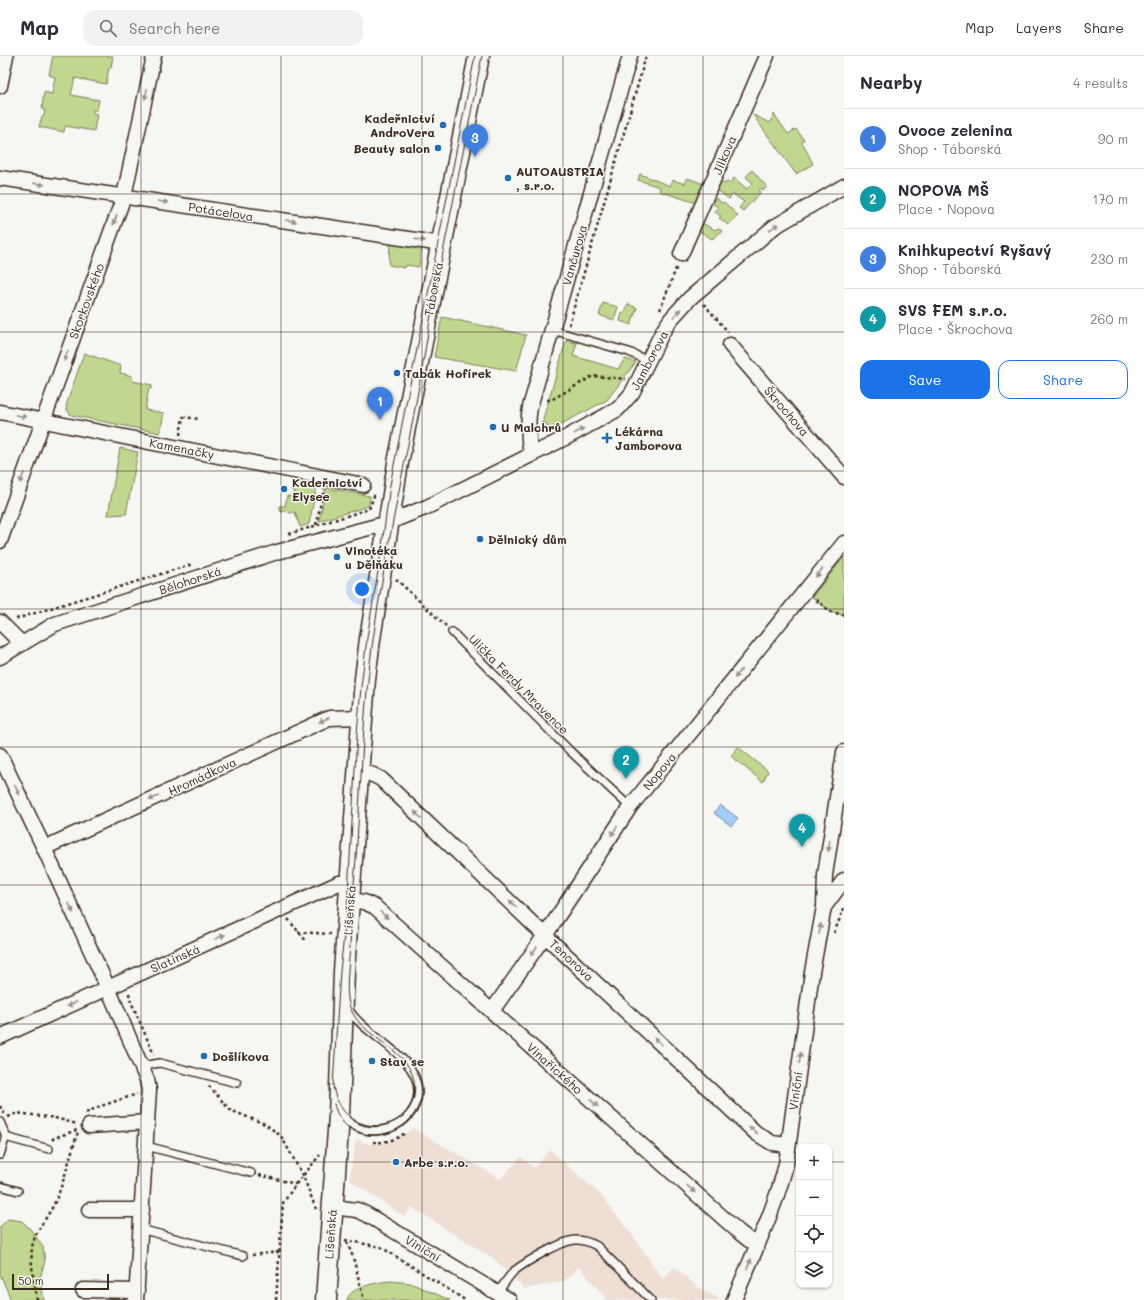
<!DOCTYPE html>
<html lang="en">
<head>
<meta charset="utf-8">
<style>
	body { margin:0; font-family:Mali,sans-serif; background:#f2f2f3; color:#2b2b33 }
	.controls { position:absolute; right:12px; bottom:12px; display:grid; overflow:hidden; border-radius:8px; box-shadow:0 1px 3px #0004 }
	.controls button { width:36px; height:36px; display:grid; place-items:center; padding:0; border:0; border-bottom:1px solid #e1e1e2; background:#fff; color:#2b2b33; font:20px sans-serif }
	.scale { position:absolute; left:12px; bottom:10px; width:97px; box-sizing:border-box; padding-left:4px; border:2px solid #3b2a1e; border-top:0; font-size:11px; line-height:14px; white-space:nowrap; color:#3b2a1e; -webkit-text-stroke:3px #f6f6f2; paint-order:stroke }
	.you { position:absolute; left:362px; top:533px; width:14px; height:14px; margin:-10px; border:3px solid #fff; border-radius:50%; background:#1a73e8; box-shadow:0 0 0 6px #1a73e833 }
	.badge { display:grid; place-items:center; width:26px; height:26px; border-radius:50%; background:#1a73e8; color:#fff; font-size:13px; font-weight:700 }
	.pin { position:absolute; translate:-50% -33px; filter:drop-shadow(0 1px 2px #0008) }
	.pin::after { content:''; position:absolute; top:21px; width:14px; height:12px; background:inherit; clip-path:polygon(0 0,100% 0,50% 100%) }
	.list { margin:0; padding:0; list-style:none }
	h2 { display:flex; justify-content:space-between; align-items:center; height:52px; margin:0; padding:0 16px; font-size:17px }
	h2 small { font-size:13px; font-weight:400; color:#7c7c81 }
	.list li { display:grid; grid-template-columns:26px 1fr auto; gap:12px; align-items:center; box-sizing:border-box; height:60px; padding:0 16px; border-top:1px solid #e1e1e2 }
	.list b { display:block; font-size:15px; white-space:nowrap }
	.list p { margin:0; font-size:13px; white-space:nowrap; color:#7c7c81 }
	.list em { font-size:13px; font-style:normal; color:#7c7c81 }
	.actions { display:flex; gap:8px; padding:12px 16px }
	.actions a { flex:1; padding:9px 0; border:1px solid #1a73e8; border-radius:12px; text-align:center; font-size:14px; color:#1a73e8 }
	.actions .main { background:#1a73e8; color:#fff }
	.icon { flex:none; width:22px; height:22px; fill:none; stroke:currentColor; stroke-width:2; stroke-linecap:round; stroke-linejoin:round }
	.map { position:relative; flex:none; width:844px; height:1244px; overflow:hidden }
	header { display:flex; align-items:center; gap:24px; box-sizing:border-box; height:56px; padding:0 20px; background:#fff; border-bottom:1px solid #e1e1e2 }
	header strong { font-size:19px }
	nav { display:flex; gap:22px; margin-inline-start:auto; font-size:14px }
	.search { width:280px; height:36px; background:#f2f2f3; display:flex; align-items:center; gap:10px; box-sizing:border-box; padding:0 14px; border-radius:12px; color:#7c7c81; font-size:15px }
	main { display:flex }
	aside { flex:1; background:#fff }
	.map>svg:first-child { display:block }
	.built { fill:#eeded4 }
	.green { fill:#bfd78e; stroke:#7d8056 }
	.water { fill:#a0cdfa; stroke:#788ca2 }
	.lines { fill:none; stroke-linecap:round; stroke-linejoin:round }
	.lane-casing { stroke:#3b2a1e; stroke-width:10 }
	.street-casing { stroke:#3b2a1e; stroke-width:17 }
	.secondary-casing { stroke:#3b2a1e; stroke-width:23 }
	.path { stroke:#3b2a1e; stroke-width:2.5; stroke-dasharray:3 3; stroke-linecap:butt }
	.lane { stroke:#f6f6f2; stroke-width:7 }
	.street { stroke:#f6f6f2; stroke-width:14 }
	.secondary { stroke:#f6f6f2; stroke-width:20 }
	.tram { stroke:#3b2a1e; stroke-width:1 }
	.oneway { fill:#989088 }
	.grid { fill:none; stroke:#3b2a1e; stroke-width:1; stroke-opacity:0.55 }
	.poi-dot { fill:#1f6fb2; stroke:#f6f6f2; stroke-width:1.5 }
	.labels { text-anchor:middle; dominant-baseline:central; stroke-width:3; stroke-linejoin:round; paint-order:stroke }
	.poi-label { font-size:12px; font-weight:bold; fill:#3b2a1e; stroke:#f6f6f2; text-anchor:start }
	.street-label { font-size:12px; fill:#3b2a1e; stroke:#f6f6f2 }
</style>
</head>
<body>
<header>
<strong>Map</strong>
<div class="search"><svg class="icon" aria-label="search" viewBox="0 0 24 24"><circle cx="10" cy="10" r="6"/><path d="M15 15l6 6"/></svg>Search here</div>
<nav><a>Map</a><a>Layers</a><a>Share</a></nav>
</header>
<main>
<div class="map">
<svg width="844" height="1244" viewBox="0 0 844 1244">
	<rect width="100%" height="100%" fill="#f6f6f2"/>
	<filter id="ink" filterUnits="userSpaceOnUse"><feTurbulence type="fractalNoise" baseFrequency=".025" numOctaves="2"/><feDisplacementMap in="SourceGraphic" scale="8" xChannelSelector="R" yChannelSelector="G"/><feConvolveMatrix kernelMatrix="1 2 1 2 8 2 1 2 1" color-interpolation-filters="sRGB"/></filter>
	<g filter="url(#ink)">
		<polygon class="built" points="413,1072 500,1123 521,1101 534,1112 550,1094 600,1138 633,1180 663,1223 674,1211 703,1235 721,1243 721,1244 608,1244 579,1211 564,1225 525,1233 490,1199 489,1200 411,1151 405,1161 351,1125 350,1121 356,1084 370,1088 384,1087 396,1084"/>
		<g class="green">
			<polygon points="53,0 113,0 111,12 109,12 106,28 75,22 71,39 99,44 97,54 93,54 93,57 97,58 94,75 65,70 64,76 39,71 42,60 44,60 45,55 43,54 43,52 42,51 44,36 52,38 55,21 49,19"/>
			<polygon points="774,58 788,78 796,73 804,84 802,86 813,108 796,118 753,59 770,67"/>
			<polygon points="752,114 767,131 763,134 761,132 759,135 760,137 743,155 739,152 744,146 733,138 729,143 716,133 719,124 725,128 726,125 730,127 734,122 747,133 753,127 746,121"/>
			<polygon points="640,118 670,130 673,124 685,128 687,122 704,128 696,147 659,135 660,131 638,124"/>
			<polygon points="716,142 722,147 724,146 738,160 728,169 719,162 721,160 715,156 718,151 713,148"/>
			<polygon points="700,166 715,174 718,172 722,175 712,183 696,173"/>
			<polygon points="390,186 422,190 419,211 406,209 405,212 389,209"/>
			<polygon points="603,247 618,251 614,264 599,259"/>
			<polygon points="628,248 637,252 631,269 620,265 622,257 625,257"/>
			<polygon points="442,261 526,279 516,315 434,301"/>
			<polygon points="566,285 577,287 573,300 618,313 625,303 636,306 607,344 552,373 547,370 543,363"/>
			<polygon points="84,297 121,310 120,317 132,320 132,325 152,329 151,333 149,332 145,354 164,357 160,377 71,359 67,354 66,350"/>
			<polygon points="120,392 138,396 126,458 108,459"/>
			<polygon points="294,426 317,430 309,468 300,471 295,456 289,457 288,454 281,456 279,450 285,450 287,440 294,441 295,435 292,435"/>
			<polygon points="326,432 370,440 369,450 319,465"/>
			<polygon points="844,501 844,559 831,556 812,541"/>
			<polygon points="738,691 768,715 763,726 731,700"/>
			<polygon points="8,1163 22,1165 32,1175 43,1191 45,1205 40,1222 44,1244 11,1244 0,1218 0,1171"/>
			<path d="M390 1225 410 1227 450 1244H347C349 1231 379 1226 390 1225Z"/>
		</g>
		<polygon class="water" points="720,749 738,762 731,770 714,757"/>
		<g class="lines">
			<g class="lane-casing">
				<g id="lane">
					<polyline points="552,274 629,296 648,305"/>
					<polyline points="452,576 570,695 630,751"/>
					<polyline points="141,1010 160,1007 237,1027"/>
					<path d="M342 1059C364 1089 417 1073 418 1036 419 999 364 981 347 951"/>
					<polyline points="0,1066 6,1080 0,1099"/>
					<polyline points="5,1081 49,1093"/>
					<polyline points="146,1090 251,1117"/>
					<polyline points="0,1130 18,1135"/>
					<polyline points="140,1173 243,1200"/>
					<path d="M497 1237C503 1230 508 1221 514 1215 526 1206 564 1183 577 1184 585 1184 591 1187 597 1190L651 1244"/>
				</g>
			</g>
			<g class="street-casing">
				<g id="street">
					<polyline points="0,30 6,0"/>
					<polyline points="0,122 442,188"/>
					<polyline points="681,198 767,0"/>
					<polyline points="730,289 844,421"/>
					<polyline points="0,356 363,429"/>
					<path d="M531 398C528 382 527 368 530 351L630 0"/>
					<polyline points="0,485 124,140 154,0"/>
					<polyline points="0,566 21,587"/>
					<polyline points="0,601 55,568 277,496 384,468 427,451 569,380 618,353 632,337 663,275 671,263 690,242 774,171 844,130"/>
					<polyline points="0,699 44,792 108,932 147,1024 149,1034 136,1244"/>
					<polyline points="358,714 373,719 381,723 537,872 756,1077 772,1087 788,1089"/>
					<polyline points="44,792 329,662 362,661"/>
					<polyline points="350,844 364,846 375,851 739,1176 749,1184 758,1187"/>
					<polyline points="824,851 825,819 844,696"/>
					<polyline points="492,955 550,872 630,751 844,487"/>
					<polyline points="0,981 339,827 351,829"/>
					<polyline points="89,1070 147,1066"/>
					<polyline points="332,1151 357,1154 366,1158 509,1244"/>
					<polyline points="89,1154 142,1154"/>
					<polyline points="83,1234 137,1235"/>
					<path d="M734 1244C752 1200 775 1154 786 1108L812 916 824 851 844 824"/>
				</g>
			</g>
			<g class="secondary-casing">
				<polyline id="secondary" points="326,1244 339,1060 344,915 365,623 370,583 398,407 479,0"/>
			</g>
			<g class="path">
				<polyline points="704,248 728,276"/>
				<polyline points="660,254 677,210"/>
				<polyline points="569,269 646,0"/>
				<polyline points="547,344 551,344 593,320 626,323"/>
				<polyline points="542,366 545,372 550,375"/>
				<polyline points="180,379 183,361 199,363"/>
				<polyline points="316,469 324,433"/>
				<polyline points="289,478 369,453 374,440 370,439"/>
				<polyline points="396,523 446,570"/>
				<polyline points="816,544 831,556 844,559"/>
				<polyline points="16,563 193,508"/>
				<polyline points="288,863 307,886"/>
				<polyline points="298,876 331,878"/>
				<polyline points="834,877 844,852"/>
				<polyline points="129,937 130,943 154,999"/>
				<polyline points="209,1030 230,1054 265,1068 281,1080 303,1120 316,1153"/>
				<polyline points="0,1050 4,1058"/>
				<polyline points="86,1057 98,1051 137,1038"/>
				<polyline points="8,1061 17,1057 55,1062 77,1068"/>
				<polyline points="52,1084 54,1082 77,1074"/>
				<path d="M373 1086C384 1087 396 1084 405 1077"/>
				<polyline points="259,1119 296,1128"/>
				<polyline points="345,1184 381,1191 465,1244"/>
				<polyline points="347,1186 353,1201 364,1244"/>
				<polyline points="252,1199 279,1196"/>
				<path d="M37 1244C35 1227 30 1209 32 1192 34 1175 48 1162 55 1146 65 1124 70 1099 78 1076"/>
				<polyline points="276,1244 283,1147 296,1128 320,1099"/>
			</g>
			<use href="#lane" class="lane"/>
			<use href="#street" class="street"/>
			<use href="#secondary" class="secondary"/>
			<g class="tram">
				<path d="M475 0 390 429 381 497 367 582 361 631 357 678 347 854 340 915 333 1030C343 1090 423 1077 414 1025 408 989 353 981 348 943 346 926 349 907 350 889 352 849 356 809 358 770 362 708 364 646 373 584 384 501 403 419 418 336 423 309 427 281 432 253 448 169 466 84 482 0"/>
				<path d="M334 1048C344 1091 401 1088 418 1051 424 1039 423 1028 416 1017"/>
			</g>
		</g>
		<defs><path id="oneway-solid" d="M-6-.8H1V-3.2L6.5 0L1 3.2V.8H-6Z"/></defs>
		<g class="oneway">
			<use href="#oneway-solid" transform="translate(146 38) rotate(102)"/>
			<use href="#oneway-solid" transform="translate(39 128) rotate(8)"/>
			<use href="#oneway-solid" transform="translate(163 146) rotate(9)"/>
			<use href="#oneway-solid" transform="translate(115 164) rotate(110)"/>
			<use href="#oneway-solid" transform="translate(291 165) rotate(9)"/>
			<use href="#oneway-solid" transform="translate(774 171) rotate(-35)"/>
			<use href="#oneway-solid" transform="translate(420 184) rotate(9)"/>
			<use href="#oneway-solid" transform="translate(677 257) rotate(-48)"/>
			<use href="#oneway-solid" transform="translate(66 300) rotate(110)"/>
			<use href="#oneway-solid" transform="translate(21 360) rotate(11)"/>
			<use href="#oneway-solid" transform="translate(579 375) rotate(-29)"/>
			<use href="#oneway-solid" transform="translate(22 422) rotate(110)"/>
			<use href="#oneway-solid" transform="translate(819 517) rotate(129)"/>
			<use href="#oneway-solid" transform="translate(738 618) rotate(129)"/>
			<use href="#oneway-solid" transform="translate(324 664) rotate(156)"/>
			<use href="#oneway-solid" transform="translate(17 734) rotate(65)"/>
			<use href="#oneway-solid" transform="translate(154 742) rotate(155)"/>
			<use href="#oneway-solid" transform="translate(418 759) rotate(-136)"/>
			<use href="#oneway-solid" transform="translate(614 775) rotate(124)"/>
			<use href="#oneway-solid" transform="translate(829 790) rotate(98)"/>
			<use href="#oneway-solid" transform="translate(513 848) rotate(-136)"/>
			<use href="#oneway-solid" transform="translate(71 852) rotate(66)"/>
			<use href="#oneway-solid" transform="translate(384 859) rotate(42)"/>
			<use href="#oneway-solid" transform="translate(820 873) rotate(-80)"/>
			<use href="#oneway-solid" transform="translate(220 881) rotate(-24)"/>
			<use href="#oneway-solid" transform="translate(534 895) rotate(125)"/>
			<use href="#oneway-solid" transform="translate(72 948) rotate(155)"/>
			<use href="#oneway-solid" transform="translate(658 985) rotate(-137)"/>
			<use href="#oneway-solid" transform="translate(800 1002) rotate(-82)"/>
			<use href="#oneway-solid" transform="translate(594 1047) rotate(42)"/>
			<use href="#oneway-solid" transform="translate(753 1074) rotate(-139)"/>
			<use href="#oneway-solid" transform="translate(691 1133) rotate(42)"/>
			<use href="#oneway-solid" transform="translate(749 1208) rotate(-67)"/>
		</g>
	</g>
	<path class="grid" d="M141 0V1244M281 0V1244M422 0V1244M563 0V1244M703 0V1244M0 138H844M0 276H844M0 415H844M0 553H844M0 691H844M0 829H844M0 968H844M0 1106H799M829 1106H844"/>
	<g class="poi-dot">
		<circle cx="443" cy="69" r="4"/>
		<circle cx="438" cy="92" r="4"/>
		<circle cx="508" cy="122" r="4"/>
		<circle cx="397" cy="317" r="4"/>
		<circle cx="493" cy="371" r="4"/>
		<path d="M605 376h4v4h4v4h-4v4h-4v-4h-4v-4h4z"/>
		<circle cx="284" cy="433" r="4"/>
		<circle cx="480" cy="483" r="4"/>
		<circle cx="337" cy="501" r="4"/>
		<circle cx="204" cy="1000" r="4"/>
		<circle cx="372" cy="1005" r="4"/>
		<circle cx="396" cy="1106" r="4"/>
	</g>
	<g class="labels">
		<g class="poi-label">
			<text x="435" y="62" text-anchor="end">Kadeřnictví<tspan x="435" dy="14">AndroVera</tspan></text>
			<text x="430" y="92" text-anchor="end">Beauty salon</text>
			<text x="516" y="115">AUTOAUSTRIA<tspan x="516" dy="14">, s.r.o.</tspan></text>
			<text x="405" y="317">Tabák Hofírek</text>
			<text x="501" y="371">U Malchrů</text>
			<text x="615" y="375">Lékárna<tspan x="615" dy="14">Jamborova</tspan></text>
			<text x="292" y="426">Kadeřnictví<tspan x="292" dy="14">Elysee</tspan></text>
			<text x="488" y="483">Dělnický dům</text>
			<text x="345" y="494">Vinotéka<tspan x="345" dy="14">u Dělňáku</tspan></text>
			<text x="212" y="1000">Došlíkova</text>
			<text x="380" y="1005">Stav se</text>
			<text x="404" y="1106">Arbe s.r.o.</text>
		</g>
		<g class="street-label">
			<text transform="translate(724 99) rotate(-67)">Jílkova</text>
			<text transform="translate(221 155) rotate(9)">Potácelova</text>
			<text transform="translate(574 199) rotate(-74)">Vančurova</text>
			<text transform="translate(433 233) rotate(-79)">Táborská</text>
			<text transform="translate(86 245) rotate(-70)">Skorkovského</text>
			<text transform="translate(649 304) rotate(-62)">Jamborova</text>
			<text transform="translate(787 355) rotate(49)">Škrochova</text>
			<text transform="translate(182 392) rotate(11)">Kamenačky</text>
			<text transform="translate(190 524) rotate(-18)">Bělohorská</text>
			<text transform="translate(519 628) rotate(45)">Ulička Ferdy Mravence</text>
			<text transform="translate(659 715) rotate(-51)">Nopova</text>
			<text transform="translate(202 720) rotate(-25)">Hromádkova</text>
			<text transform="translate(349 854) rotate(-86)">Líšeňská</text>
			<text transform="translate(175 902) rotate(-24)">Slatinská</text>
			<text transform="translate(572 904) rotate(43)">Tenorova</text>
			<text transform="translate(555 1012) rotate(42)">Vinařického</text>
			<text transform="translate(795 1035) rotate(-82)">Viniční</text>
			<text transform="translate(330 1178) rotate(-86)">Líšeňská</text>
			<text transform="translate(423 1192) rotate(31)">Viniční</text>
		</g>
	</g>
</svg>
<div class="controls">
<button>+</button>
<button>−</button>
<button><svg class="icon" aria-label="locate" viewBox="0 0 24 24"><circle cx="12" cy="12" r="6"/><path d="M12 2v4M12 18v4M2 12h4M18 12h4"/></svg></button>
<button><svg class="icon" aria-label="layers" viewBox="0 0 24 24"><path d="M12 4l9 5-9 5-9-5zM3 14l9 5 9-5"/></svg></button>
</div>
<div class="scale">50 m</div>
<div class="you"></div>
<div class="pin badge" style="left:380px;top:364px;background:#3f7fe0">1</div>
<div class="pin badge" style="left:626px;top:723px;background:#0f9aa8">2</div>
<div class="pin badge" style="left:475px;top:101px;background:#3f7fe0">3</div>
<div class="pin badge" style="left:802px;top:791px;background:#0f9aa8">4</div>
</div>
<aside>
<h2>Nearby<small>4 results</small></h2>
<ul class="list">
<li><span class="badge" style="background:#3f7fe0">1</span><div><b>Ovoce zelenina</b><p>Shop · Táborská</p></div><em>90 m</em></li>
<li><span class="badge" style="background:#0f9aa8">2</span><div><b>NOPOVA MŠ</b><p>Place · Nopova</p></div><em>170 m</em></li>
<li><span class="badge" style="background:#3f7fe0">3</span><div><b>Knihkupectví Ryšavý</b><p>Shop · Táborská</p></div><em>230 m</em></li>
<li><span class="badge" style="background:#0f9aa8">4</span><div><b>SVS FEM s.r.o.</b><p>Place · Škrochova</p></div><em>260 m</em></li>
</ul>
<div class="actions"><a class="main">Save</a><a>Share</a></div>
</aside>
</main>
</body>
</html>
